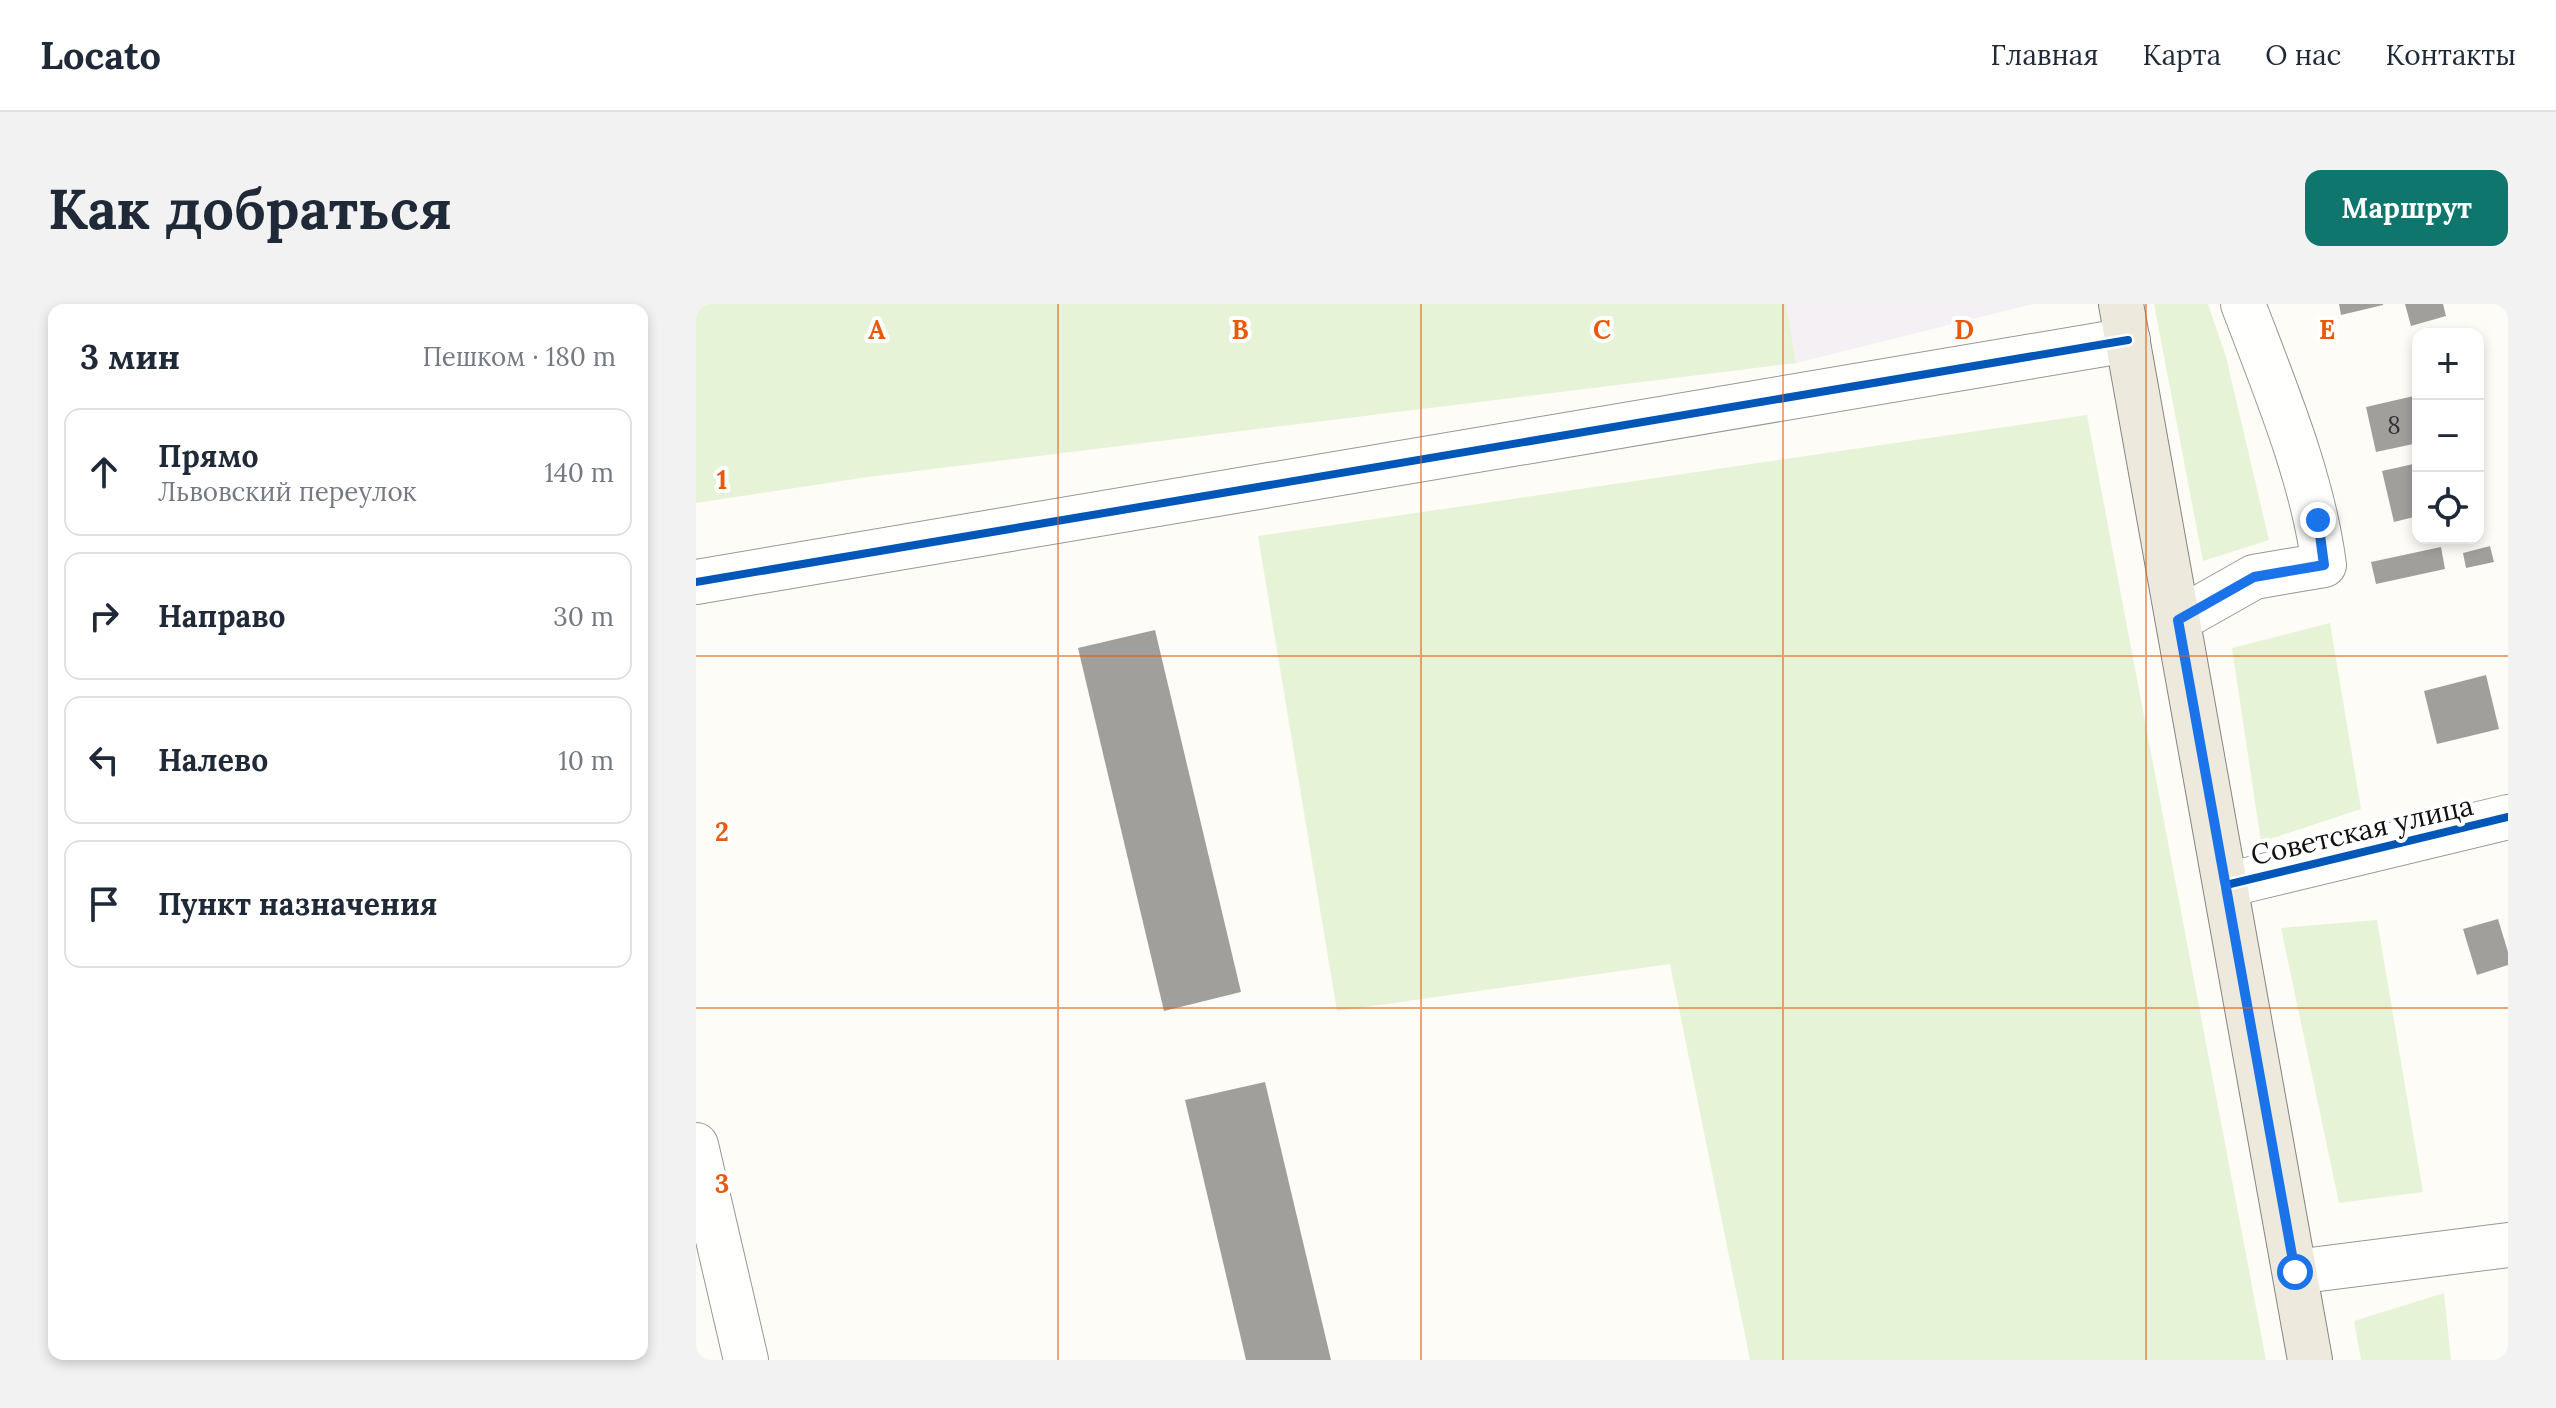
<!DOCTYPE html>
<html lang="ru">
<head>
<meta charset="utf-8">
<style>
	body { margin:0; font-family:Lora,serif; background:#f2f2f3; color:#1f2937 }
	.controls { position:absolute; right:24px; top:24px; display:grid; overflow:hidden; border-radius:16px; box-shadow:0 4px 12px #0003 }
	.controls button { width:72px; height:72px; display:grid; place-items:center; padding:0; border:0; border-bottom:2px solid #e0e1e3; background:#fff; color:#1f2937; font:40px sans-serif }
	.stop { position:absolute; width:24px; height:24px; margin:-18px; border:6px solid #1a73e8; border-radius:50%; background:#fff }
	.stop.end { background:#1a73e8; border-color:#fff; box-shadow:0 2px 8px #0008 }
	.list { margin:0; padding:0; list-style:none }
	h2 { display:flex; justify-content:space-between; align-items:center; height:104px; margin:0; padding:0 32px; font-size:34px }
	h2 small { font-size:26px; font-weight:400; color:#747a83 }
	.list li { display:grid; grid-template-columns:52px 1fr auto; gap:24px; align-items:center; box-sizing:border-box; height:128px; margin:0 16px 16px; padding:0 16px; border:2px solid #e0e1e3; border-radius:16px }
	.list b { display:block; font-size:30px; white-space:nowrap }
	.list p { margin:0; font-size:26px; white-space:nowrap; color:#747a83 }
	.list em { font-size:26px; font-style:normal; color:#747a83 }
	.icon { flex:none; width:44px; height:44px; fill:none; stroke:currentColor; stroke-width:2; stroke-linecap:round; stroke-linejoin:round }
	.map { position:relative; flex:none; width:1812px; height:1056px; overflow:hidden; border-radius:16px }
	header { display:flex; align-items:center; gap:48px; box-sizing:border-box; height:112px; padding:0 40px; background:#fff; border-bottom:2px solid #e0e1e3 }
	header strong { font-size:38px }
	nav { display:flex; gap:44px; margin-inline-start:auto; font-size:28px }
	.intro { display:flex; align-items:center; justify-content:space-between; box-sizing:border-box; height:192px; padding:0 48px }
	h1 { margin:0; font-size:56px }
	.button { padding:20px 36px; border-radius:16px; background:#0f766e; color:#fff; font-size:28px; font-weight:700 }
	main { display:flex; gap:48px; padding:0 48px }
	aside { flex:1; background:#fff; border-radius:16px; box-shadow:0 4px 12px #0003 }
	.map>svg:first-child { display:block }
	.industrial { fill:#f5f0f3 }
	.green { fill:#e7f3d7 }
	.building { fill:#a19f9c }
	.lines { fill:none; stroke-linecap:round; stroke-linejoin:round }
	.minor-casing { stroke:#979795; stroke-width:46 }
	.major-casing { stroke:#858482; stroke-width:46 }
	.minor { stroke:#fffffe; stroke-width:44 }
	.major { stroke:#ede9dc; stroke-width:44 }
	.cycleway-casing { stroke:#fff; stroke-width:13 }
	.cycleway { stroke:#0057b8; stroke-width:8 }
	.route { stroke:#1a73e8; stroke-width:10 }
	.grid { fill:none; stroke:#e8590c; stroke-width:2; stroke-opacity:0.55 }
	.labels { text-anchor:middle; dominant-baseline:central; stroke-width:8; stroke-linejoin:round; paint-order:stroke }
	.number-label { font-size:24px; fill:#353434 }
	.street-label { font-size:28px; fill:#111; stroke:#fff }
	.grid-label { font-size:26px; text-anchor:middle; font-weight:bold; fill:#e8590c; stroke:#fff; stroke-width:8; stroke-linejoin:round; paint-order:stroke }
</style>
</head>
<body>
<header>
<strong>Locato</strong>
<nav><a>Главная</a><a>Карта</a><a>О нас</a><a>Контакты</a></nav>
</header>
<div class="intro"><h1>Как добраться</h1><a class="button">Маршрут</a></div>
<main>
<aside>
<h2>3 мин<small>Пешком · 180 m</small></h2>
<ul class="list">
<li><svg class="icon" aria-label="ahead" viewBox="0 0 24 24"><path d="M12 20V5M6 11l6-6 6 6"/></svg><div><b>Прямо</b><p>Львовский переулок</p></div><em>140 m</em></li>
<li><svg class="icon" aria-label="right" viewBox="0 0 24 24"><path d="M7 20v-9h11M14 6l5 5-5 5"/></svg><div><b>Направо</b></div><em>30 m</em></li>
<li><svg class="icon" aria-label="left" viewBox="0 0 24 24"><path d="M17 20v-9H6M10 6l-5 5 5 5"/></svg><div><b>Налево</b></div><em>10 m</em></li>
<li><svg class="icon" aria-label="arrive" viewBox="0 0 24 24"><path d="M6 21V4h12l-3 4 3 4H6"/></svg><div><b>Пункт назначения</b></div></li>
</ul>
</aside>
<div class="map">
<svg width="1812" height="1056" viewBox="0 0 1812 1056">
	<rect width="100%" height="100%" fill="#fdfcf7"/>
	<polygon class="industrial" points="1090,0 1337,0 1100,59"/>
	<g class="green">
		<polygon points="0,0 1090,0 1100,59 172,173 0,199"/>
		<polygon points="1458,0 1512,0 1530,53 1573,236 1507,257"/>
		<polygon points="1391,111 1570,1056 1054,1056 974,660 641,707 562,232"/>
		<polygon points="1634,319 1665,505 1565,538 1536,344"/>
		<polygon points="1681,616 1727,888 1643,899 1585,624"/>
		<polygon points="1748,989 1755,1056 1665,1056 1658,1017"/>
	</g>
	<g class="building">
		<polygon points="1643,0 1687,0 1687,1 1645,11"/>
		<polygon points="1709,0 1747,0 1750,12 1715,22"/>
		<polygon points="1722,91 1722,139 1680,148 1670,103"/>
		<polygon points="1722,159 1722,212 1698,218 1686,167"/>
		<polygon points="1794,242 1798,258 1770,264 1767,249"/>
		<polygon points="1745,243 1749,265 1680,280 1675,258"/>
		<polygon points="459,326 545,688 468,707 382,344"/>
		<polygon points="1790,371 1803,425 1741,440 1728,387"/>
		<polygon points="1802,615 1812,648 1812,661 1781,671 1767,625"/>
		<polygon points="569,778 635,1056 550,1056 489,796"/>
	</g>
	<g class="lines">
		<g class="minor-casing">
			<g id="minor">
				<polyline points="0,278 1432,36"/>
				<path d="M1482 316 1558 273 1628 261C1616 171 1579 85 1547 0"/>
				<polyline points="1530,581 1812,513"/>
				<polyline points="0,841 50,1056"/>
				<polyline points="1599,968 1812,941"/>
			</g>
		</g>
		<g class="major-casing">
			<polyline id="major" points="1425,0 1614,1056"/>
		</g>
		<use href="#minor" class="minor"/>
		<use href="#major" class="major"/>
		<g class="cycleway-casing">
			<g id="cycleway">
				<polyline points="0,278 1432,36"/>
				<polyline points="1530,581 1812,513"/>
			</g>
		</g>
		<use href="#cycleway" class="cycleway"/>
	</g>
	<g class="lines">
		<polyline class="route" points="1599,968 1482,316 1558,273 1628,261 1622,216"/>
	</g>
	<path class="grid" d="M362 0V1056M725 0V1056M1087 0V1056M1450 0V1056M0 352H1812M0 704H1812"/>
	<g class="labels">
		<g class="number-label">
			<text x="1698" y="121">8</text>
		</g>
		<g class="street-label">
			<text transform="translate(1666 526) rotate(-13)">Советская улица</text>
		</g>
	</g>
	<g class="grid-label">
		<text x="181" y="35">A</text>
		<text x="544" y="35">B</text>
		<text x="906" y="35">C</text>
		<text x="1268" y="35">D</text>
		<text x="1631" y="35">E</text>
		<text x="26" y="185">1</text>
		<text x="26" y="537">2</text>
		<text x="26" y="889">3</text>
	</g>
</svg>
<div class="controls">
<button>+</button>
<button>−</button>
<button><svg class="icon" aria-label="locate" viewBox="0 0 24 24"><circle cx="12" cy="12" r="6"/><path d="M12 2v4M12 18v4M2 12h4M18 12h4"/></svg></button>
</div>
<div class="stop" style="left:1599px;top:968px"></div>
<div class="stop end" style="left:1622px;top:216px"></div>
</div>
</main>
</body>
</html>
